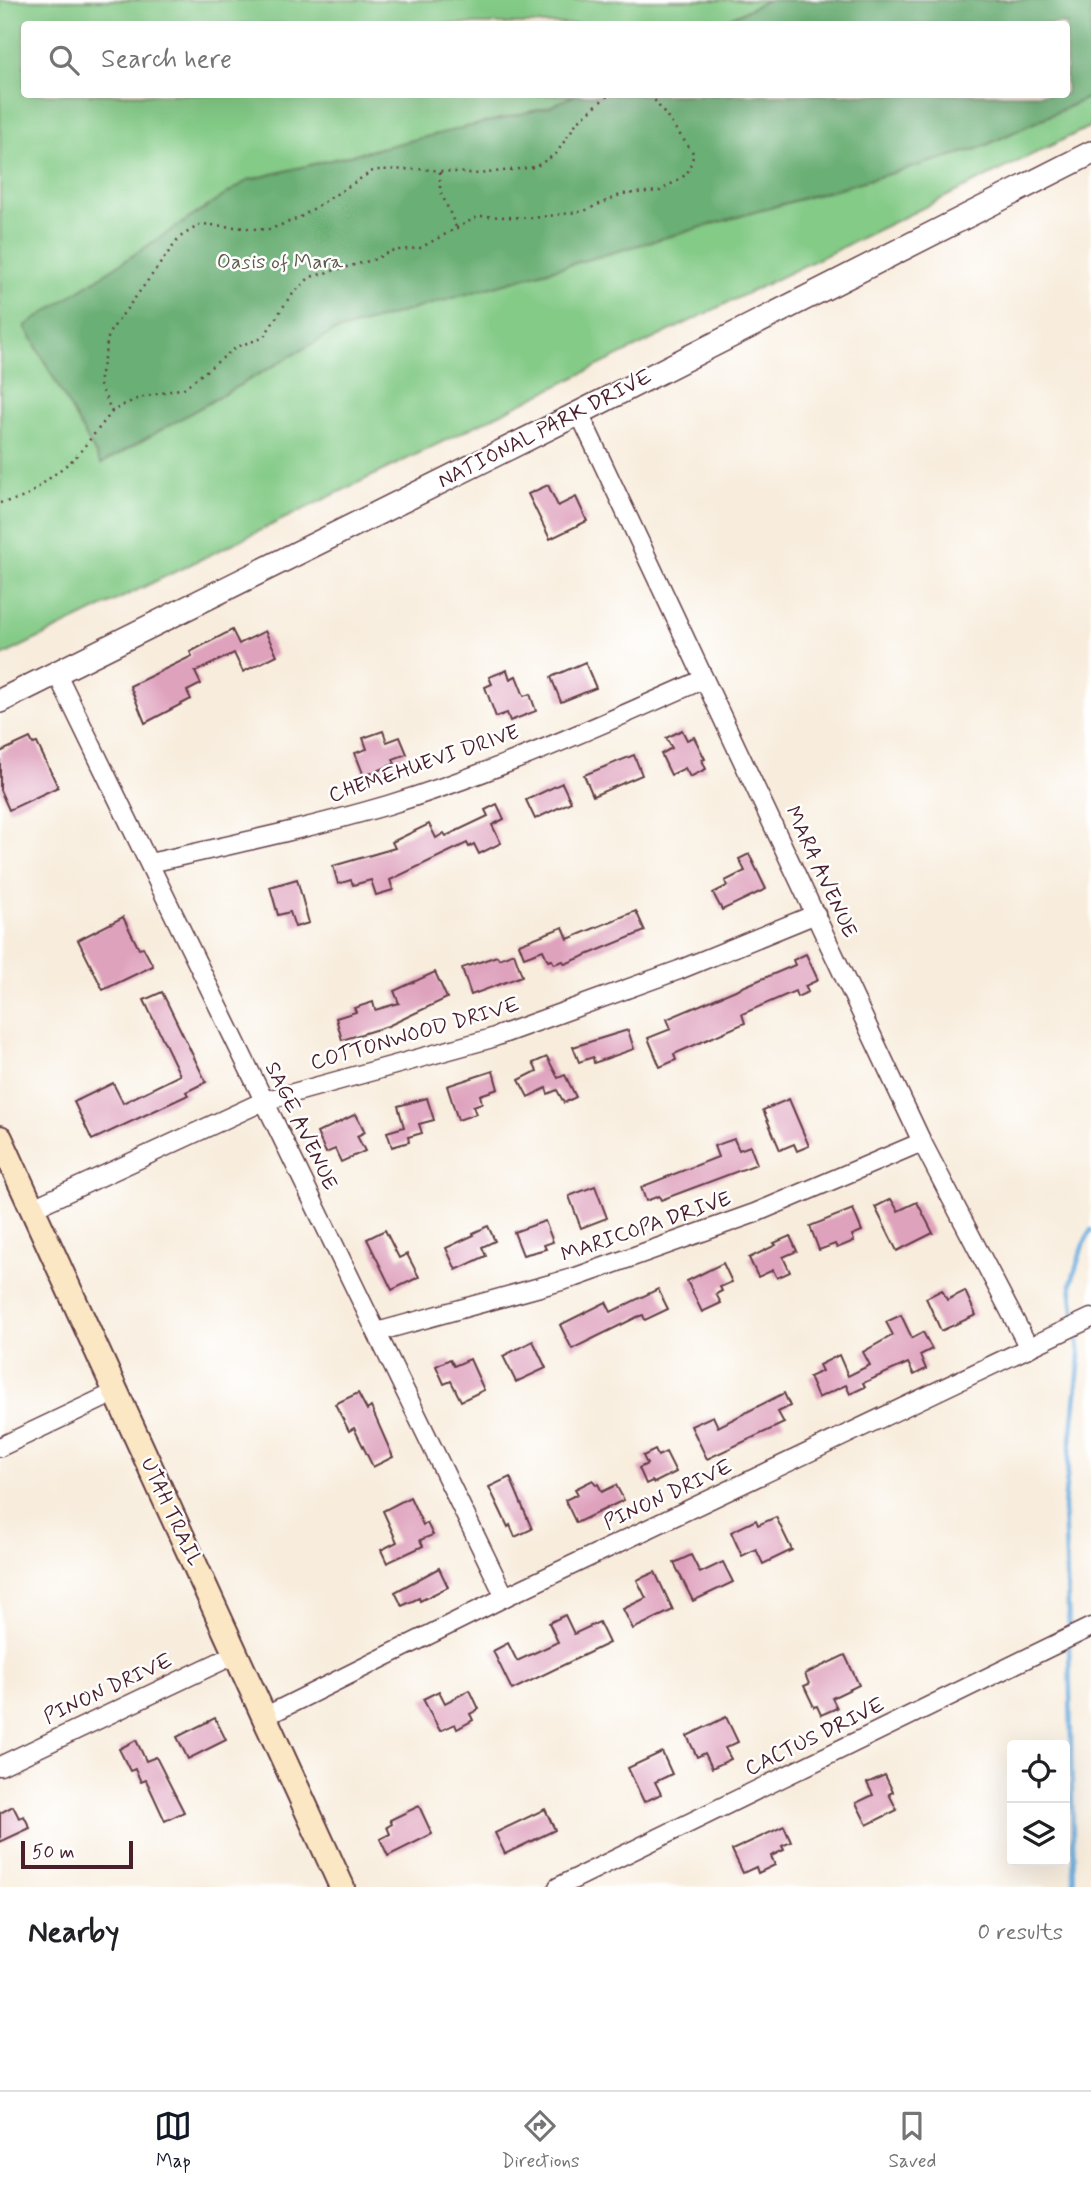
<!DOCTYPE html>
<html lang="en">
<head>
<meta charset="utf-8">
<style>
	body { margin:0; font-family:Mynerve,sans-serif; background:#f2f2f2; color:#202124 }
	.controls { position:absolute; right:21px; bottom:21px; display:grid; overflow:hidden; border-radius:7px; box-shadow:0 7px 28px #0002 }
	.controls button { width:63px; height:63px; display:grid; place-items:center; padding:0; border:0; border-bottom:2px solid #e0e0e0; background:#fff; color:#202124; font:35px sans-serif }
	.scale { position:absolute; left:21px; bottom:18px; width:112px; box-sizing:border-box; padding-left:7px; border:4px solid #4a1f2b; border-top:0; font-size:19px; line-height:24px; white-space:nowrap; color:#4a1f2b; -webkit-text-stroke:5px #fff; paint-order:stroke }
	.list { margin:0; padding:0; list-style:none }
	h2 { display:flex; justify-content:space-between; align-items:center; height:91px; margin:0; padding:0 28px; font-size:30px }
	h2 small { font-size:23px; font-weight:400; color:#757577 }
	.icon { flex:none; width:38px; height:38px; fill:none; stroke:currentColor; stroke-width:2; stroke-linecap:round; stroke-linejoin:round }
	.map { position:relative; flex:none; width:1091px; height:1887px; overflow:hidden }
	.search { position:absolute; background:#fff; box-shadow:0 7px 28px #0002; left:21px; right:21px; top:21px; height:77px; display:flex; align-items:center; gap:18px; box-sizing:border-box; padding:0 24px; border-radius:7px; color:#757577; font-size:26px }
	.sheet { height:203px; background:#fff }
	nav { display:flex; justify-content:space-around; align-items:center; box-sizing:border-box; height:98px; border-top:2px solid #e0e0e0; background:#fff; font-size:19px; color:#757577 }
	nav a { display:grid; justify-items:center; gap:4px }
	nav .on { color:#111827 }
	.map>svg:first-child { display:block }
	.green { fill:#84cb87; stroke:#677559; stroke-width:2 }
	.forest { fill:#6baf74; stroke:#5a6750; stroke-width:2 }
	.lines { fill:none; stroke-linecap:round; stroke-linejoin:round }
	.stream { stroke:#68abdd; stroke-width:4.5 }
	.building { fill:#dfa2bd }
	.minor-casing { stroke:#643e46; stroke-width:21 }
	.tertiary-casing { stroke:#643e46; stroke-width:26 }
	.secondary-casing { stroke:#643e46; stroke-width:28 }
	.path { stroke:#643e46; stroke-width:2.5; stroke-dasharray:2 5; stroke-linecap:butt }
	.minor { stroke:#fff; stroke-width:18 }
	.tertiary { stroke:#fff; stroke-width:23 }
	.secondary { stroke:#fbe7c3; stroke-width:24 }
	.labels { text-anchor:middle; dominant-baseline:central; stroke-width:5; stroke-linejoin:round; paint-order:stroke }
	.park-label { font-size:21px; fill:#5e5b4b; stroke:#fff }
	.street-label { font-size:21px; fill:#4a1f2b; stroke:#fff }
</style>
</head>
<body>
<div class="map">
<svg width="1091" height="1887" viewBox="0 0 1091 1887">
	<rect width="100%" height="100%" fill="#fff"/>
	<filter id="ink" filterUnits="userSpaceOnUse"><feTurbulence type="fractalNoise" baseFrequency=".0143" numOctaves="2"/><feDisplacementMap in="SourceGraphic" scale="14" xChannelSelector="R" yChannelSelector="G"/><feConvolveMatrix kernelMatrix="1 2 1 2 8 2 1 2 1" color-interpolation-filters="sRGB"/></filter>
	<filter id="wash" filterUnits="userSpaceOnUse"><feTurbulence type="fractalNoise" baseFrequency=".00686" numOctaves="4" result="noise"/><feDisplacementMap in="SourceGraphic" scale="28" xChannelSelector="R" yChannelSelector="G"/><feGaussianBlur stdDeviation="1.57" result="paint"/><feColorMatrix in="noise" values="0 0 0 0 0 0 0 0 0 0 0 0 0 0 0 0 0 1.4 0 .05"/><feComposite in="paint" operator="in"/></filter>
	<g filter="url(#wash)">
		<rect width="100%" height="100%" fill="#f8eddd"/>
		<polygon class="green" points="0,0 768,0 718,24 24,24 24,94 575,95 549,107 101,464 333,332 980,148 1091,96 1091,126 0,657"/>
		<polygon class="forest" points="768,0 1091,0 1091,96 980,148 333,332 101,464 25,326 248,180 549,107 575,95 1066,94 1066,24 718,24"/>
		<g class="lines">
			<g class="stream">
				<polyline points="1075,1320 1071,1284 1083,1245 1091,1230"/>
				<polyline points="1069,1631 1064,1506 1080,1357 1076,1329"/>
				<polyline points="1069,1643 1074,1887"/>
			</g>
		</g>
		<g id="blocks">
			<g class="building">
				<polygon points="548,485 558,506 576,497 587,521 550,539 528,494"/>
				<polygon points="232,630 239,644 265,631 277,655 243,672 234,653 195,672 201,684 187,691 191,699 145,723 130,686 192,656 190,652"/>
				<polygon points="585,662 596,688 561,702 551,677"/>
				<polygon points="507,670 510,679 516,676 524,696 530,694 536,711 510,721 507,713 496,717 485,687 492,684 489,677"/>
				<polygon points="682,730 687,740 694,737 705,759 702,760 706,769 690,777 685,768 671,775 661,754 672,748 666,738"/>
				<polygon points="383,731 387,742 400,737 407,754 393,759 395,764 364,776 355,753 367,749 363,738"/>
				<polygon points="30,738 33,744 37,743 58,787 9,810 0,790 0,752"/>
				<polygon points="634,755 642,775 593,796 584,775"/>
				<polygon points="562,783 571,802 535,819 526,800"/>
				<polygon points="497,804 504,819 492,825 501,843 479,854 474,844 469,847 467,843 390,880 393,890 376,895 371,880 353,885 351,880 338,884 333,866 395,848 392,842 429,824 436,838 444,833 446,836 488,816 485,810"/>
				<polygon points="749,854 766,889 722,910 713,893 727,886 725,881 745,871 739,859"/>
				<polygon points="297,879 309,923 295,927 290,912 278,915 270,887"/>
				<polygon points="636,911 645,931 565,964 563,961 554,964 552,960 548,961 543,950 524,957 519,944 563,927 568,939"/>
				<polygon points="123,917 139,949 143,947 153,966 103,990 78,940"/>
				<polygon points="514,953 522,976 471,995 462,968 497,956 499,959"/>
				<polygon points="806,954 818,980 805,986 808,992 797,997 795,991 742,1014 745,1023 674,1054 676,1060 660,1067 648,1038 671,1029 667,1019 795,965 793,960"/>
				<polygon points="435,972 447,998 388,1026 342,1040 336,1018 356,1012 354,1008 373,1002 375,1010 399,1003 394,991"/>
				<polygon points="162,992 206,1082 186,1092 188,1095 92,1140 74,1102 113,1083 123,1103 180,1075 144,1000"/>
				<polygon points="628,1030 634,1049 594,1063 593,1057 579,1062 573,1047"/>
				<polygon points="547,1057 558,1078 565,1075 576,1097 564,1103 557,1090 548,1094 546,1088 528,1097 519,1080 537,1071 533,1063"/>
				<polygon points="493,1071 498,1089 480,1095 482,1103 473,1106 476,1114 458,1120 447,1086"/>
				<polygon points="427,1098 434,1120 419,1124 422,1133 408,1137 409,1142 392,1147 387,1132 404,1127 398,1106"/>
				<polygon points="789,1099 809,1146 797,1151 794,1144 780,1150 763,1110"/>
				<polygon points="356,1114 365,1132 357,1136 365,1151 341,1162 335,1149 326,1153 317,1133"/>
				<polygon points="734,1139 739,1150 750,1146 757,1164 661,1200 659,1196 646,1201 641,1187 718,1157 714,1146"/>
				<polygon points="595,1186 607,1218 581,1228 569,1196"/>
				<polygon points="891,1199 898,1211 917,1202 933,1233 897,1251 875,1207"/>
				<polygon points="853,1209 862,1231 852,1235 854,1241 837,1248 835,1244 819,1250 810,1226"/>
				<polygon points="545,1221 553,1242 544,1245 546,1249 523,1255 514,1232"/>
				<polygon points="488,1226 495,1241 482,1247 486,1256 456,1270 446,1248 474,1235 473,1233"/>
				<polygon points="385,1230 399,1258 407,1254 419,1277 392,1290 367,1239"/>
				<polygon points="790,1236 797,1251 783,1257 790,1272 777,1278 773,1270 758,1277 749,1258 776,1245 774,1243"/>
				<polygon points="723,1263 732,1282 720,1287 722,1291 716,1294 721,1303 702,1312 687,1281"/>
				<polygon points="658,1289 668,1309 645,1320 643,1315 637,1317 572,1349 560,1325 606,1302 611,1312"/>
				<polygon points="942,1290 947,1300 965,1291 976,1315 941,1331 926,1298"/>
				<polygon points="901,1315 912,1338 923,1332 932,1349 920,1355 926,1369 914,1375 908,1363 863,1383 865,1387 850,1394 846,1385 818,1398 809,1377 822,1371 819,1365 839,1355 848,1376 870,1365 863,1352 893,1335 886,1322"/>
				<polygon points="533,1341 546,1368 516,1382 503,1356"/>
				<polygon points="450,1359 454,1366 470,1359 484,1390 461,1401 451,1381 444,1384 436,1366"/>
				<polygon points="358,1393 367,1410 371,1407 393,1457 373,1467 354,1428 349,1431 335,1404"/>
				<polygon points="784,1393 790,1406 778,1412 784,1423 707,1459 691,1426 713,1416 718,1427"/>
				<polygon points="655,1450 658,1456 666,1452 676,1472 654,1483 652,1481 646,1484 639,1468 647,1464 643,1456"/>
				<polygon points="510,1477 532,1529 515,1537 510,1525 508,1527 489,1487"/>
				<polygon points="593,1480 596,1485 598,1484 602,1492 616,1485 624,1500 576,1523 565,1500 578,1494 575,1489"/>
				<polygon points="410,1497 423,1525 427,1523 433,1535 420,1540 423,1546 387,1563 381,1550 397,1542 383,1511"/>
				<polygon points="776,1517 792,1550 763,1564 756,1549 742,1556 731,1532 756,1520 758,1525"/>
				<polygon points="691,1555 700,1573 723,1562 733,1582 693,1601 674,1563"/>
				<polygon points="439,1568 448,1587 420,1601 419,1598 402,1606 395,1592"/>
				<polygon points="655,1572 673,1610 633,1629 623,1609 646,1598 637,1580"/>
				<polygon points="565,1615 574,1634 599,1622 609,1643 512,1690 493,1651 508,1643 517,1661 558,1642 549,1623"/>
				<polygon points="845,1655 859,1685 832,1698 837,1708 821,1715 817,1706 814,1707 804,1686 809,1684 805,1674"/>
				<polygon points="470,1690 479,1709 470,1714 473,1720 457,1729 455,1724 440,1731 423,1699 439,1691 445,1703"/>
				<polygon points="726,1717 738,1742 725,1748 731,1759 712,1768 705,1753 697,1757 687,1736"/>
				<polygon points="215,1718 226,1740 188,1759 177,1737"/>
				<polygon points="136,1740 146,1761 156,1757 184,1812 165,1821 146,1780 141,1782 135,1769 130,1771 119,1749"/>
				<polygon points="662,1752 672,1774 655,1782 661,1794 644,1802 628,1768"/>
				<polygon points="885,1775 893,1792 889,1794 897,1810 867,1825 856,1803 873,1795 867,1783"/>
				<polygon points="13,1806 19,1818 24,1816 30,1828 0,1842 0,1813"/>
				<polygon points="419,1806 432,1834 388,1856 380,1839 390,1834 387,1827 392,1824 390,1820"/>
				<polygon points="545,1809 555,1830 505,1854 495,1833"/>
				<polygon points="784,1826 791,1842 782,1846 784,1850 771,1856 775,1865 758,1873 756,1867 743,1873 732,1850"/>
			</g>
		</g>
	</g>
	<g filter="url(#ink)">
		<use href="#blocks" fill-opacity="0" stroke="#643e46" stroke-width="2"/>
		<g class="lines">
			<g class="minor-casing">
				<g id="minor">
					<polyline points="579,413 922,1142 1029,1348"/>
					<polyline points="57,674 505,1597"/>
					<path d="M150 863C230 845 310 828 388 805 496 772 601 725 704 679"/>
					<polyline points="33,1208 264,1101 489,1039 679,970 816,914"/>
					<polyline points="377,1332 576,1277 755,1213 922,1142"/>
					<polyline points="0,1447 116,1392"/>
					<polyline points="266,1716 505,1597 1091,1318"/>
					<polyline points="0,1766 236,1654"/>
					<polyline points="558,1887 1091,1627"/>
				</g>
			</g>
			<g class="tertiary-casing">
				<polyline id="tertiary" points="0,701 579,413 1091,153"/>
			</g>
			<g class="secondary-casing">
				<polyline id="secondary" points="0,1138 342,1887"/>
			</g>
			<g class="path">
				<polyline points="440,172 440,190 456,227"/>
				<polyline points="112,412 99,383 109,333 180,237 201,224 268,230 299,218 374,170 419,169 479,174 535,167 556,154 577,122 606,97 613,94"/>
				<polyline points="0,503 26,497 75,458 112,412 121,406 139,398 184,388 238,346 263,338 289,298 310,277 376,259 389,251 420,248 479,216 534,218 584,211 622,194 660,191 687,174 694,154 650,94"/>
			</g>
			<use href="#minor" class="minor"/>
			<use href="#tertiary" class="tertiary"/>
			<use href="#secondary" class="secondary"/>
		</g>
	</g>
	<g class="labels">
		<g class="park-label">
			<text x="280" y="262">Oasis of Mara</text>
		</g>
		<g class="street-label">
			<text transform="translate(545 429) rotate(-27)">NATIONAL PARK DRIVE</text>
			<text transform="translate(424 764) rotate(-19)">CHEMEHUEVI DRIVE</text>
			<text transform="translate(821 872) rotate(65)">MARA AVENUE</text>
			<text transform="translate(415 1034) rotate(-16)">COTTONWOOD DRIVE</text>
			<text transform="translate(301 1126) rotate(64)">SAGE AVENUE</text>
			<text transform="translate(646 1227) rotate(-19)">MARICOPA DRIVE</text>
			<text transform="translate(668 1495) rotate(-25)">PINON DRIVE</text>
			<text transform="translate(171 1512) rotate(65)">UTAH TRAIL</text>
			<text transform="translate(108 1689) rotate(-25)">PINON DRIVE</text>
			<text transform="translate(815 1737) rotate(-26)">CACTUS DRIVE</text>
		</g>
	</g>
</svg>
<div class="controls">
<button><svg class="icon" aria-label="locate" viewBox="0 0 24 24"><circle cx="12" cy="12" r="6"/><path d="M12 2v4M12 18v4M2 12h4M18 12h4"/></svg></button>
<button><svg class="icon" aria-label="layers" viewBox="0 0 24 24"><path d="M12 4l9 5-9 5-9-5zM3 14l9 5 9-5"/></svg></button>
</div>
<div class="scale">50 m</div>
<div class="search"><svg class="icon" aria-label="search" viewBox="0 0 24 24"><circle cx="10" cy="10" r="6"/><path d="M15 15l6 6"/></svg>Search here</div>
</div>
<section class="sheet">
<h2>Nearby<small>0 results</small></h2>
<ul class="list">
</ul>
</section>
<nav>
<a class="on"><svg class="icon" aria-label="map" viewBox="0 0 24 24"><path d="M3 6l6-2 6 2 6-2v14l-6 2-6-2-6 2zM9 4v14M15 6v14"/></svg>Map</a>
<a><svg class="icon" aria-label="directions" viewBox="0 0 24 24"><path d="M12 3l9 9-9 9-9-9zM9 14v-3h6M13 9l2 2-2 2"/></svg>Directions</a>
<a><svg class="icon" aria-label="saved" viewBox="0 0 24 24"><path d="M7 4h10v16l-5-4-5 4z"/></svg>Saved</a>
</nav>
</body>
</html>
